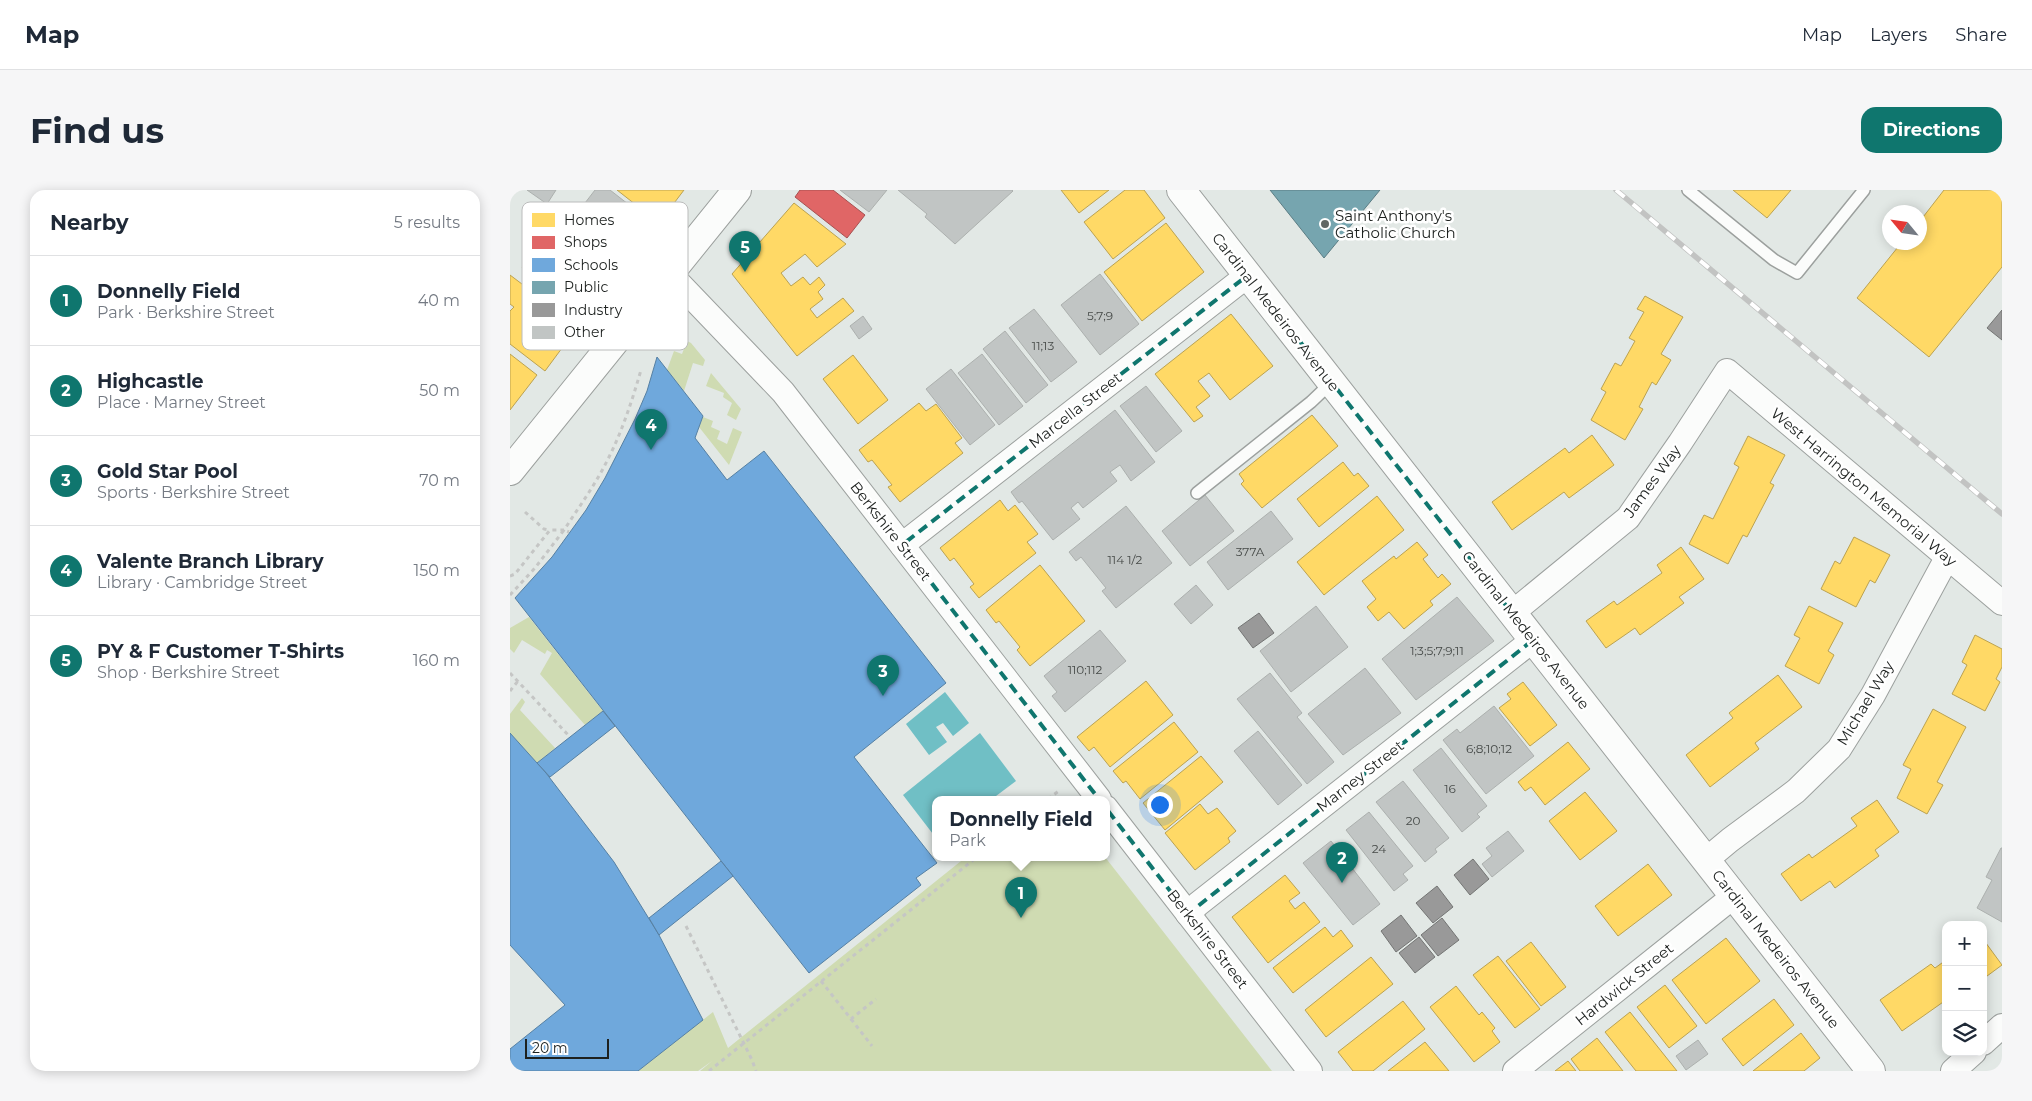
<!DOCTYPE html>
<html lang="en">
<head>
<meta charset="utf-8">
<style>
	body { margin:0; font-family:Montserrat,sans-serif; background:#f6f6f7; color:#1f2937 }
	.controls { position:absolute; right:15px; bottom:15px; display:grid; overflow:hidden; border-radius:10px; box-shadow:0 2px 12px #0003 }
	.controls button { width:45px; height:45px; display:grid; place-items:center; padding:0; border:0; border-bottom:1px solid #e0e1e3; background:#fff; color:#1f2937; font:25px sans-serif }
	.compass { position:absolute; left:1372px; top:15px; width:45px; height:45px; border-radius:50%; background:#fff; box-shadow:0 2px 12px #0003; rotate:299deg }
	.scale { position:absolute; left:15px; bottom:12px; width:84px; box-sizing:border-box; padding-left:5px; border:2px solid #1d211f; border-top:0; font-size:14px; line-height:18px; white-space:nowrap; color:#1d211f; -webkit-text-stroke:4px #fff; paint-order:stroke }
	.you { position:absolute; left:649px; top:614px; width:18px; height:18px; margin:-12px; border:4px solid #fff; border-radius:50%; background:#1a73e8; box-shadow:0 0 0 8px #1a73e833 }
	.badge { display:grid; place-items:center; width:32px; height:32px; border-radius:50%; background:#0f766e; color:#fff; font-size:16px; font-weight:700 }
	.pin { position:absolute; translate:-50% -41px; filter:drop-shadow(0 1px 2px #0008) }
	.pin::after { content:''; position:absolute; top:26px; width:18px; height:15px; background:inherit; clip-path:polygon(0 0,100% 0,50% 100%) }
	.popup { position:absolute; left:422px; top:606px; width:178px; height:65px; box-sizing:border-box; display:grid; place-content:center; border-radius:10px; background:#fff; filter:drop-shadow(0 1px 4px #0005); font-size:16px; white-space:nowrap; color:#747a83 }
	.popup b { font-size:19px; color:#1f2937 }
	.popup::after { content:''; position:absolute; left:50%; top:100%; margin-left:-10px; border:10px solid transparent; border-top-color:#fff }
	.list { margin:0; padding:0; list-style:none }
	h2 { display:flex; justify-content:space-between; align-items:center; height:65px; margin:0; padding:0 20px; font-size:21px }
	h2 small { font-size:16px; font-weight:400; color:#747a83 }
	.list li { display:grid; grid-template-columns:32px 1fr auto; gap:15px; align-items:center; box-sizing:border-box; height:90px; padding:0 20px; border-top:1px solid #e0e1e3 }
	.list b { display:block; font-size:19px; white-space:nowrap }
	.list p { margin:0; font-size:16px; white-space:nowrap; color:#747a83 }
	.list em { font-size:16px; font-style:normal; color:#747a83 }
	.icon { flex:none; width:28px; height:28px; fill:none; stroke:currentColor; stroke-width:2; stroke-linecap:round; stroke-linejoin:round }
	.map { position:relative; flex:none; width:1492px; height:881px; overflow:hidden; border-radius:15px }
	header { display:flex; align-items:center; gap:30px; box-sizing:border-box; height:70px; padding:0 25px; background:#fff; border-bottom:1px solid #e0e1e3 }
	header strong { font-size:24px }
	nav { display:flex; gap:28px; margin-inline-start:auto; font-size:18px }
	.intro { display:flex; align-items:center; justify-content:space-between; box-sizing:border-box; height:120px; padding:0 30px }
	h1 { margin:0; font-size:35px }
	.button { padding:12px 22px; border-radius:15px; background:#0f766e; color:#fff; font-size:18px; font-weight:700 }
	main { display:flex; gap:30px; padding:0 30px }
	aside { flex:1; background:#fff; border-radius:15px; box-shadow:0 2px 12px #0003 }
	.map>svg:first-child { display:block }
	.green { fill:#cfdbb2 }
	.water { fill:#70bfc5 }
	.homes { fill:#ffd966; stroke:#bba251 }
	.shops { fill:#e06666; stroke:#a65151 }
	.schools { fill:#6fa8dc; stroke:#5680a3 }
	.public { fill:#76a5af; stroke:#5b7d84 }
	.industry { fill:#999; stroke:#747574 }
	.building { fill:#c1c5c4; stroke:#acb0ae }
	.lines { fill:none; stroke-linecap:round; stroke-linejoin:round }
	.service-casing { stroke:#9ca09e; stroke-width:14 }
	.minor-casing { stroke:#9ca09e; stroke-width:26 }
	.secondary-casing { stroke:#9ca09e; stroke-width:30 }
	.path { stroke:#c5c6c5; stroke-width:3; stroke-dasharray:4 4; stroke-linecap:butt }
	.service { stroke:#fbfcfb; stroke-width:11 }
	.minor { stroke:#fbfcfb; stroke-width:24 }
	.secondary { stroke:#fbfcfb; stroke-width:28 }
	.rail-casing { stroke:#c2c3c2; stroke-width:5.5 }
	.rail { stroke:#fff; stroke-width:4; stroke-dasharray:11; stroke-linecap:butt }
	.marked { fill:none; stroke:#0f766e; stroke-width:4; stroke-dasharray:10 6; stroke-linejoin:round }
	.poi-dot { fill:#626764; stroke:#fff; stroke-width:2 }
	.labels { text-anchor:middle; dominant-baseline:central; stroke-width:5; stroke-linejoin:round; paint-order:stroke }
	.number-label { font-size:12px; fill:#464a48 }
	.poi-label { font-size:15px; fill:#1d211f; stroke:#fff; text-anchor:start }
	.street-label { font-size:15px; fill:#1d211f; stroke:#fff }
	.key { fill:#fff; stroke:#bbbcbc; stroke-width:1 }
	.key-label { font-size:14px; fill:#1d211f }
</style>
</head>
<body>
<header>
<strong>Map</strong>
<nav><a>Map</a><a>Layers</a><a>Share</a></nav>
</header>
<div class="intro"><h1>Find us</h1><a class="button">Directions</a></div>
<main>
<aside>
<h2>Nearby<small>5 results</small></h2>
<ul class="list">
<li><span class="badge">1</span><div><b>Donnelly Field</b><p>Park · Berkshire Street</p></div><em>40 m</em></li>
<li><span class="badge">2</span><div><b>Highcastle</b><p>Place · Marney Street</p></div><em>50 m</em></li>
<li><span class="badge">3</span><div><b>Gold Star Pool</b><p>Sports · Berkshire Street</p></div><em>70 m</em></li>
<li><span class="badge">4</span><div><b>Valente Branch Library</b><p>Library · Cambridge Street</p></div><em>150 m</em></li>
<li><span class="badge">5</span><div><b>PY &amp; F Customer T-Shirts</b><p>Shop · Berkshire Street</p></div><em>160 m</em></li>
</ul>
</aside>
<div class="map">
<svg width="1492" height="881" viewBox="0 0 1492 881">
	<rect width="100%" height="100%" fill="#e2e8e5"/>
	<g class="green">
		<polygon points="177,151 181,153 195,170 193,176 183,173 174,201 157,180 164,161 172,164"/>
		<polygon points="201,183 231,219 226,230 217,225 222,213 213,207 214,203 196,196"/>
		<polygon points="193,227 203,231 201,237 210,241 207,249 217,254 223,238 232,242 219,275 189,237"/>
		<polygon points="19,427 93,521 75,535 30,484 42,463 37,460 35,464 12,450 4,463 0,459 0,438"/>
		<polygon points="12,508 15,512 10,520 45,558 27,573 0,543 0,524"/>
		<polygon points="456,667 595,667 762,881 190,881 202,871 188,881 128,881 203,822 218,858"/>
	</g>
	<g class="water">
		<polygon points="435,502 459,533 443,546 433,533 426,537 437,552 419,565 396,534"/>
		<polygon points="470,543 506,591 482,609 426,609 426,648 393,605"/>
	</g>
	<g class="homes">
		<polygon points="107,0 174,0 149,33"/>
		<polygon points="551,0 599,0 569,23"/>
		<polygon points="615,0 634,0 655,28 603,69 574,32"/>
		<polygon points="1223,0 1281,0 1257,28"/>
		<polygon points="1434,0 1492,0 1492,77 1419,167 1347,108 1392,52 1410,52 1410,31"/>
		<polygon points="284,13 336,54 307,77 295,64 271,83 281,96 293,87 300,95 309,87 315,95 308,102 313,109 300,119 307,128 333,108 344,121 287,166 222,84"/>
		<polygon points="656,33 694,82 632,131 594,82"/>
		<polygon points="45,36 107,84 72,130 19,89 22,85 12,78 25,61 34,68 40,61 32,54"/>
		<polygon points="0,85 61,131 47,149 55,154 35,181 0,154 0,121 4,117 0,114"/>
		<polygon points="1135,106 1173,127 1151,164 1161,170 1146,195 1142,192 1129,217 1133,219 1115,250 1081,230 1096,202 1091,199 1105,173 1111,176 1125,151 1119,148 1134,122 1127,119"/>
		<polygon points="721,124 763,176 720,210 699,183 688,191 700,206 686,217 693,226 684,232 645,184"/>
		<polygon points="0,164 27,185 0,220"/>
		<polygon points="343,165 378,210 348,234 313,189"/>
		<polygon points="409,213 416,221 426,214 452,248 445,253 453,263 390,312 378,297 382,295 362,270 358,272 349,260"/>
		<polygon points="802,225 828,256 752,318 731,294 734,291 729,284"/>
		<polygon points="1082,245 1104,275 1059,308 1054,302 1002,340 982,312 1055,258 1059,263"/>
		<polygon points="1238,246 1275,265 1260,293 1264,295 1237,347 1233,345 1218,374 1179,354 1194,325 1203,329 1229,277 1224,274"/>
		<polygon points="833,272 844,286 848,283 859,296 809,337 787,309"/>
		<polygon points="867,306 894,340 814,405 787,372"/>
		<polygon points="490,310 498,321 505,315 528,344 517,352 526,363 469,408 460,397 464,394 444,368 440,371 430,358"/>
		<polygon points="1344,347 1380,365 1365,393 1360,390 1346,417 1311,399 1325,371 1330,374"/>
		<polygon points="907,352 918,365 913,369 928,388 932,384 941,394 920,411 923,415 894,439 879,422 868,431 857,417 866,409 852,391 884,366 886,369"/>
		<polygon points="1171,357 1194,389 1169,407 1174,413 1130,445 1125,438 1096,458 1076,431 1104,411 1107,415 1152,383 1147,375"/>
		<polygon points="530,375 575,431 520,476 507,460 510,457 489,431 486,433 476,420"/>
		<polygon points="1299,416 1333,433 1318,461 1324,465 1309,494 1275,476 1290,448 1284,445"/>
		<polygon points="1465,445 1492,459 1492,477 1486,489 1490,492 1475,521 1442,504 1457,475 1452,472"/>
		<polygon points="1268,485 1292,517 1245,553 1249,559 1200,597 1176,565 1223,528 1219,523"/>
		<polygon points="636,491 663,525 600,577 584,557 579,561 567,547"/>
		<polygon points="1013,492 1047,535 1020,556 989,518 1001,509 997,504"/>
		<polygon points="1423,519 1456,537 1427,592 1433,595 1417,624 1387,608 1401,579 1393,575"/>
		<polygon points="664,532 688,562 630,609 616,591 613,593 603,581"/>
		<polygon points="1058,552 1080,579 1035,615 1021,597 1015,601 1008,592"/>
		<polygon points="691,566 713,592 655,640 633,613"/>
		<polygon points="1075,602 1107,641 1070,670 1039,631"/>
		<polygon points="1367,610 1389,642 1365,660 1369,666 1325,698 1320,691 1291,711 1271,684 1299,664 1302,668 1347,636 1341,628"/>
		<polygon points="690,614 698,624 707,618 726,641 718,648 720,652 685,680 655,643"/>
		<polygon points="1138,674 1162,705 1108,746 1085,716"/>
		<polygon points="775,685 790,703 779,711 785,719 794,712 810,732 758,773 722,727"/>
		<polygon points="815,737 823,747 831,740 843,756 783,803 763,778"/>
		<polygon points="1216,748 1250,791 1196,834 1162,790"/>
		<polygon points="1473,749 1492,775 1473,789"/>
		<polygon points="1021,752 1056,797 1031,816 996,771"/>
		<polygon points="988,766 1030,819 1005,838 963,785"/>
		<polygon points="861,767 883,794 816,847 795,820"/>
		<polygon points="1436,770 1436,810 1392,841 1370,810 1421,774 1425,778"/>
		<polygon points="1155,795 1187,836 1159,858 1127,817"/>
		<polygon points="946,796 969,825 972,822 985,838 982,841 990,852 964,872 920,817"/>
		<polygon points="1264,809 1284,835 1233,876 1212,849"/>
		<polygon points="893,811 915,839 863,881 843,881 828,862"/>
		<polygon points="1120,822 1167,881 1126,881 1095,842"/>
		<polygon points="1291,843 1310,868 1294,881 1243,881"/>
		<polygon points="1087,848 1113,881 1070,881 1061,869"/>
		<polygon points="915,852 939,881 878,881"/>
		<polygon points="1058,871 1066,881 1045,881"/>
	</g>
	<polygon class="shops" points="290,0 323,0 355,25 337,48 285,7"/>
	<g class="schools">
		<polygon points="147,167 193,226 185,248 217,290 254,261 436,493 344,567 427,673 406,688 411,695 299,783 5,408 42,367 76,320 95,288 125,229 137,201"/>
		<polygon points="93,521 105,536 40,587 27,573"/>
		<polygon points="0,543 36,583 104,672 149,745 193,830 128,881 0,881 0,859 55,815 0,755"/>
		<polygon points="211,671 223,686 149,745 139,728"/>
	</g>
	<polygon class="public" points="760,0 870,0 814,68"/>
	<g class="industry">
		<polygon points="1492,120 1492,150 1477,138"/>
		<polygon points="749,423 764,443 743,458 728,438"/>
		<polygon points="963,669 979,689 960,705 944,685"/>
		<polygon points="927,696 943,717 923,733 906,713"/>
		<polygon points="891,725 907,746 886,762 871,741"/>
		<polygon points="932,728 949,750 928,766 911,745"/>
		<polygon points="909,747 925,767 905,783 889,763"/>
	</g>
	<g class="building">
		<polygon points="17,0 46,0 37,14"/>
		<polygon points="85,0 100,0 145,35 110,81 55,39"/>
		<polygon points="330,0 377,0 359,22"/>
		<polygon points="388,0 502,0 503,1 445,54 415,27 417,24"/>
		<polygon points="590,84 629,134 590,165 551,115"/>
		<polygon points="524,119 567,172 541,192 499,138"/>
		<polygon points="353,126 362,139 349,149 340,136"/>
		<polygon points="495,141 538,195 516,213 473,159"/>
		<polygon points="472,164 513,216 489,235 448,183"/>
		<polygon points="441,179 485,235 460,255 416,199"/>
		<polygon points="636,196 672,241 646,262 610,216"/>
		<polygon points="605,220 645,272 621,291 610,275 600,282 607,291 573,318 568,312 561,318 570,329 543,350 512,311 509,313 501,302"/>
		<polygon points="695,305 724,341 680,376 652,341"/>
		<polygon points="616,316 662,373 606,418 592,401 596,398 571,367 566,371 559,362"/>
		<polygon points="761,321 783,349 718,400 697,372"/>
		<polygon points="686,395 703,415 681,434 664,414"/>
		<polygon points="947,407 984,451 906,510 872,469"/>
		<polygon points="806,416 838,457 781,502 750,461"/>
		<polygon points="590,440 616,471 555,522 542,506 547,502 534,486"/>
		<polygon points="855,478 891,523 833,565 798,524"/>
		<polygon points="760,483 792,523 787,527 824,572 797,594 727,509"/>
		<polygon points="984,516 1024,566 976,604 933,550 947,539 950,543"/>
		<polygon points="748,541 792,595 768,615 724,561"/>
		<polygon points="931,558 977,616 967,624 970,627 952,642 903,580"/>
		<polygon points="893,591 939,648 925,659 927,662 915,672 866,612"/>
		<polygon points="859,622 903,676 893,684 898,690 884,701 836,640"/>
		<polygon points="998,641 1014,661 982,687 972,674 982,666 976,658"/>
		<polygon points="821,651 870,714 843,735 793,673"/>
		<polygon points="1491,658 1492,658 1492,732 1467,718 1482,690 1476,687"/>
		<polygon points="1188,850 1198,864 1176,880 1166,866"/>
	</g>
	<g class="lines">
		<g class="service-casing">
			<g id="service">
				<polyline points="1178,0 1264,70 1287,83 1354,0"/>
				<polyline points="687,303 801,212 822,192"/>
			</g>
		</g>
		<g class="minor-casing">
			<g id="minor">
				<polyline points="160,84 273,202 589,609"/>
				<polyline points="392,355 738,85"/>
				<polyline points="1002,423 1118,328 1170,253 1217,181 1492,413"/>
				<polyline points="596,618 800,881"/>
				<polyline points="1196,670 1220,650 1286,601 1329,559 1363,505 1432,377 1439,370"/>
				<polyline points="678,724 688,714 1023,450"/>
				<polyline points="1473,853 1492,836"/>
				<polyline points="1005,881 1224,706"/>
				<polyline points="1443,881 1464,862"/>
			</g>
		</g>
		<g class="secondary-casing">
			<g id="secondary">
				<polyline points="671,0 1361,881"/>
				<polyline points="0,281 227,0"/>
			</g>
		</g>
		<g class="path">
			<polyline points="15,322 34,339 40,340"/>
			<path d="M0 386 5 384 40 340H54C69 317 85 295 97 271 112 242 122 211 131 180"/>
			<polyline points="0,405 25,378 54,340 59,342"/>
			<polyline points="0,483 60,547"/>
			<polyline points="0,501 8,491"/>
			<polyline points="538,609 550,600"/>
			<polyline points="176,736 242,870 246,881"/>
			<polyline points="311,791 341,829 366,809"/>
			<polyline points="341,829 362,856"/>
			<polyline points="199,881 467,667"/>
		</g>
		<use href="#service" class="service"/>
		<use href="#minor" class="minor"/>
		<use href="#secondary" class="secondary"/>
		<g class="rail-casing">
			<polyline id="rail" points="1106,0 1492,324"/>
		</g>
		<use href="#rail" class="rail"/>
	</g>
	<path class="marked" d="M738 85 1023 450 678 724 392 355Z"/>
	<circle class="poi-dot" cx="815" cy="34" r="5"/>
	<g class="labels">
		<g class="number-label">
			<text x="590" y="125">5;7;9</text>
			<text x="533" y="155">11;13</text>
			<text x="740" y="361">377A</text>
			<text x="615" y="369">114 1/2</text>
			<text x="927" y="460">1;3;5;7;9;11</text>
			<text x="575" y="479">110;112</text>
			<text x="979" y="558">6;8;10;12</text>
			<text x="940" y="598">16</text>
			<text x="903" y="630">20</text>
			<text x="869" y="658">24</text>
		</g>
		<g class="poi-label">
			<text x="825" y="25">Saint Anthony's<tspan x="825" dy="17">Catholic Church</tspan></text>
		</g>
		<g class="street-label">
			<text transform="translate(766 122) rotate(52)">Cardinal Medeiros Avenue</text>
			<text transform="translate(565 220) rotate(-38)">Marcella Street</text>
			<text transform="translate(1142 291) rotate(-54)">James Way</text>
			<text transform="translate(1354 297) rotate(40)">West Harrington Memorial Way</text>
			<text transform="translate(381 341) rotate(52)">Berkshire Street</text>
			<text transform="translate(1016 440) rotate(52)">Cardinal Medeiros Avenue</text>
			<text transform="translate(1355 513) rotate(-59)">Michael Way</text>
			<text transform="translate(850 586) rotate(-38)">Marney Street</text>
			<text transform="translate(698 749) rotate(52)">Berkshire Street</text>
			<text transform="translate(1266 759) rotate(52)">Cardinal Medeiros Avenue</text>
			<text transform="translate(1114 794) rotate(-39)">Hardwick Street</text>
		</g>
	</g>
	<rect x="12" y="12" width="166" height="148" rx="8" class="key"/>
	<rect x="22" y="23" width="23" height="14" fill="#ffd966"/>
	<rect x="22" y="46" width="23" height="13" fill="#e06666"/>
	<rect x="22" y="68" width="23" height="14" fill="#6fa8dc"/>
	<rect x="22" y="91" width="23" height="13" fill="#76a5af"/>
	<rect x="22" y="113" width="23" height="14" fill="#999"/>
	<rect x="22" y="136" width="23" height="13" fill="#c1c5c4"/>
	<g class="key-label">
		<text x="54" y="35">Homes</text>
		<text x="54" y="57">Shops</text>
		<text x="54" y="80">Schools</text>
		<text x="54" y="102">Public</text>
		<text x="54" y="125">Industry</text>
		<text x="54" y="147">Other</text>
	</g>
</svg>
<div class="controls">
<button>+</button>
<button>−</button>
<button><svg class="icon" aria-label="layers" viewBox="0 0 24 24"><path d="M12 4l9 5-9 5-9-5zM3 14l9 5 9-5"/></svg></button>
</div>
<svg class="compass" viewBox="-18 -18 36 36"><path d="M0-13l5 13h-10z" fill="#e53935"/><path d="M0 13l5-13h-10z" fill="#747a83"/></svg>
<div class="scale">20 m</div>
<div class="you"></div>
<div class="pin badge" style="left:511px;top:728px">1</div>
<div class="popup"><b>Donnelly Field</b>Park</div>
<div class="pin badge" style="left:832px;top:693px">2</div>
<div class="pin badge" style="left:373px;top:506px">3</div>
<div class="pin badge" style="left:141px;top:260px">4</div>
<div class="pin badge" style="left:235px;top:82px">5</div>
</div>
</main>
</body>
</html>
